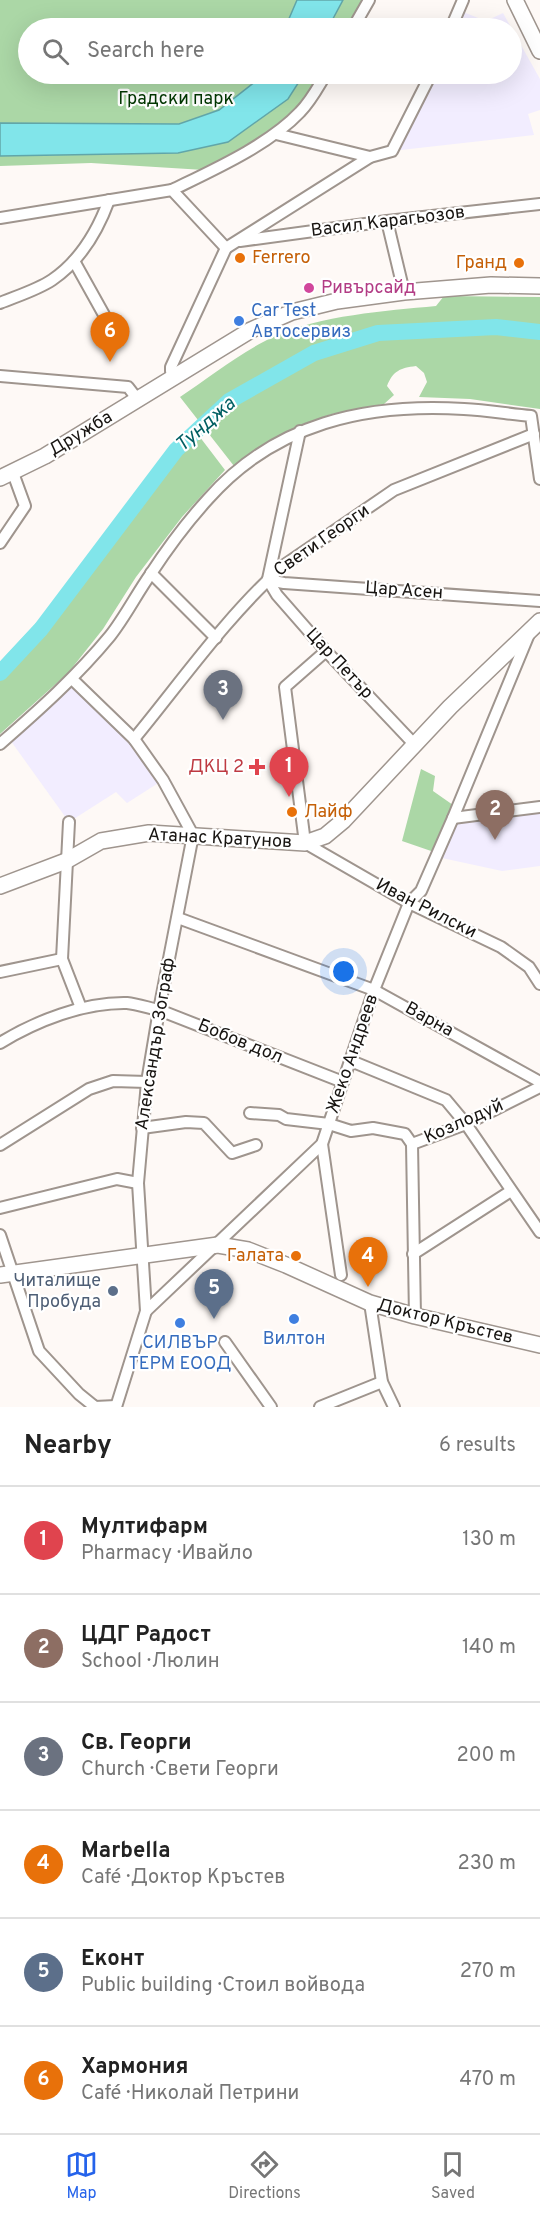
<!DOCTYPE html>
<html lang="en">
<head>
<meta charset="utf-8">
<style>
	body { margin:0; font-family:Overpass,sans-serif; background:#f2f2f2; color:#222 }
	.you { position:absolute; left:344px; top:972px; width:21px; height:21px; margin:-15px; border:4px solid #fff; border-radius:50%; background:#1a73e8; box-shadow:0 0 0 9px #1a73e833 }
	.badge { display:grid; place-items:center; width:39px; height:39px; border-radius:50%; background:#2563eb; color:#fff; font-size:20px; font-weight:700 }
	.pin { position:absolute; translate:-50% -50px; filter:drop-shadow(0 2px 3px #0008) }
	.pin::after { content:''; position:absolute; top:32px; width:21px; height:18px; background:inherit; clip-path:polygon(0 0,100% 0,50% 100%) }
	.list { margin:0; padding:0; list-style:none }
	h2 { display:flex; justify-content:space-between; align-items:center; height:78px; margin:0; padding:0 24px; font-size:26px }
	h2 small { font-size:20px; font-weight:400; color:#767676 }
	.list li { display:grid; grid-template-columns:39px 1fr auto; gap:18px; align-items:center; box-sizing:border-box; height:108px; padding:0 24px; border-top:2px solid #e0e0e0 }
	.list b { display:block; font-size:22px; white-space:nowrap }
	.list p { margin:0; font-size:20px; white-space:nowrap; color:#767676 }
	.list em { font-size:20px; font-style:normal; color:#767676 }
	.icon { flex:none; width:33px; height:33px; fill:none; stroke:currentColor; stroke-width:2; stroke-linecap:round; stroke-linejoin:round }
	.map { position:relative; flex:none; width:540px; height:1407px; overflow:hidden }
	.search { position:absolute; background:#fff; box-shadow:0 6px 24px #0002; left:18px; right:18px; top:18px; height:66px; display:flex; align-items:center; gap:15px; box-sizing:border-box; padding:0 21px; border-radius:33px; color:#767676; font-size:22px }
	.sheet { height:726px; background:#fff }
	nav { display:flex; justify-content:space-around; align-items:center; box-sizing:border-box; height:84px; border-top:2px solid #e0e0e0; background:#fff; font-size:16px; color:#767676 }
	nav a { display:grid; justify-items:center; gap:3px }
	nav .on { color:#2563eb }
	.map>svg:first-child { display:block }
	.education { fill:#f2edff }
	.green { fill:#abd7a6 }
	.water { fill:#81e5ea; stroke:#61a6a9; stroke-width:1.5 }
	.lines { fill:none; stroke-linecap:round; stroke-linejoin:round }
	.river { stroke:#81e5ea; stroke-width:16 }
	.street-casing { stroke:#9f958e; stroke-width:14 }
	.secondary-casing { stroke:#9f958e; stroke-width:18 }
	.street { stroke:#fff; stroke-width:10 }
	.secondary { stroke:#fff; stroke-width:15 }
	.food-dot { fill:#e8710a; stroke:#fff; stroke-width:2 }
	.hotel-dot { fill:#d1479c; stroke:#fff; stroke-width:2 }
	.shop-dot { fill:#3f7fe0; stroke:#fff; stroke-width:2 }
	.health-dot { fill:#e0444e; stroke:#fff; stroke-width:2 }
	.service-dot { fill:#5c6f8a; stroke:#fff; stroke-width:2 }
	.labels { text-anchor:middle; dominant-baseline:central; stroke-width:4.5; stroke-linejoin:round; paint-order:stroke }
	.park-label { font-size:18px; fill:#003700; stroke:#fff }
	.street-label { font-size:18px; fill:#171411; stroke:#fff }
	.food-label { font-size:18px; fill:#c56008; stroke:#fff; text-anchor:start }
	.hotel-label { font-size:18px; fill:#b23c85; stroke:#fff; text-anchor:start }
	.shop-label { font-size:18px; fill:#366cbe; stroke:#fff }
	.health-label { font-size:18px; fill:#be3a42; stroke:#fff; text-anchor:end }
	.service-label { font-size:18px; fill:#4e5e75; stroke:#fff; text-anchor:end }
	.water-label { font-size:20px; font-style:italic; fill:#015f63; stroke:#fff }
</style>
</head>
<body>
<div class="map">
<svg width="540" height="1407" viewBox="0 0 540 1407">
	<rect width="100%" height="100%" fill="#fef9f6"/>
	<g class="education">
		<polygon points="458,10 486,21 503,13 540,79 540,110 528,114 534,135 392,151 431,74 512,74 512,28 451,28"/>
		<polygon points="72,679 134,739 163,780 127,803 116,792 69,822 8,737"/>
		<polygon points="540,812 540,866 502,871 442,858 458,822"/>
	</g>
	<g class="green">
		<polygon points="0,0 297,0 285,28 28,28 28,74 265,74 219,110 179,124 0,123"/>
		<polygon points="343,0 365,0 348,28 328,28"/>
		<polygon points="304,74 322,74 309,95 279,127 204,170 91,163 0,166 0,156 178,153 288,99"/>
		<path d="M444 296 540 297V409L470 399 419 397 427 382 424 373 416 366C400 368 393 371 387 386L394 395 384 404 332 414 297 426 257 449 234 466 180 397C208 378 243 351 273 337 321 315 385 311 436 306Z"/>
		<polygon points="193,428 225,470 182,517 136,577 103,629 68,673 0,734 0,662 40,619 170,448"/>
		<polygon points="421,769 435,776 433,791 453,805 434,852 402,841"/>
	</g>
	<g class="water">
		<polygon points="297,0 343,0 328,28 285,28"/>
		<polygon points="265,74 304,74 288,99 228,142 178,153 0,156 0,123 179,124 219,110"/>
	</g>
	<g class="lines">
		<polyline class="river" points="0,673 41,629 176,450 229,401 314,353 378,333 496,327 540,332"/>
		<g class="street-casing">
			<g id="street">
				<polyline points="353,28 369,0"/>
				<polyline points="451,28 463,0"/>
				<polyline points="276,134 370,157"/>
				<path d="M172 190C213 170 269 145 300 112 311 101 318 87 326 74"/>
				<polyline points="0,218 172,190 226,248 370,157 392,151 431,74"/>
				<polyline points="387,221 404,292"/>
				<polyline points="240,241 387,221 540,204"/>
				<polyline points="74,261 113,331"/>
				<path d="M0 303C17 296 37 290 52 280 80 261 98 230 109 200"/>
				<polyline points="0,376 128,387 138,400"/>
				<polyline points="174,377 171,371 171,367 226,248"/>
				<polyline points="0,543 25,506 13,473"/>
				<polyline points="151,573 216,638"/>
				<polyline points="268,579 300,431"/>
				<polyline points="268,580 284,583 540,601"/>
				<polyline points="268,580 277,595 326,651 414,744"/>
				<polyline points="326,651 285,687 305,843 409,903 501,947 529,967 540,984"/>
				<polyline points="72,679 134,739 163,780 193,835 159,1010 147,1082 138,1183 146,1311 116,1407"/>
				<path d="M134 739C181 682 227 616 283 566L394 490 534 434"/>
				<path d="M0 744C39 710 77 676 110 636 125 617 136 595 150 575 167 549 187 522 208 499 275 423 366 403 464 409 486 410 509 414 531 416L540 479"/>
				<polyline points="453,818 540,807"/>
				<polyline points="69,822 62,959 81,1008"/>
				<polyline points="178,918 374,990 540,1082"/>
				<polyline points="0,972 62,959"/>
				<path d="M0 1043C36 1021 84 1002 127 1003 137 1004 149 1008 159 1010L343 1082"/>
				<polyline points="351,1061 446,1100 466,1124 540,1232"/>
				<polyline points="250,1113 279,1115 286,1119 329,1124 351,1131 373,1128 405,1134 412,1144 466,1124 540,1087"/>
				<polyline points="142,1128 186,1122 204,1123 232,1153 256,1145"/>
				<polyline points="322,1144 341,1275"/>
				<polyline points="412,1144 415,1316"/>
				<polyline points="0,1145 89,1089 113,1081 147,1082"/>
				<polyline points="0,1208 117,1179 138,1183"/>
				<polyline points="0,1235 39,1351 79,1394 95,1407 116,1406"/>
				<polyline points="413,1254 511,1191"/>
				<polyline points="370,1303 382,1382 394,1407"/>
				<polyline points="146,1311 322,1144 374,990 409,903 421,891 453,818 529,634"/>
				<polyline points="225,1342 271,1407"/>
				<polyline points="320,1407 382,1382"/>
			</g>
		</g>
		<g class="secondary-casing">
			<g id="secondary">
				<polyline points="515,0 540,51"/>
				<polyline points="0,478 45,456 251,330 292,312 337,301 404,292 491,285 540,286"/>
				<polyline points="0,886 66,861 101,841 149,833 305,843 325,836 343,821 450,707 540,621"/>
				<polyline points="0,1275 218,1245 248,1250 286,1265 370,1303 415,1316 540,1345"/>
			</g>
		</g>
		<use href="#street" class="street"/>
		<use href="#secondary" class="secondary"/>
	</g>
	<g class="food-dot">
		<circle cx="240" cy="258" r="6"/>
		<circle cx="519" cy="263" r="6"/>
		<circle cx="292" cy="812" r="6"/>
		<circle cx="296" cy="1256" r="6"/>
	</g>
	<circle class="hotel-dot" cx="309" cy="288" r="6"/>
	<g class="shop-dot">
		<circle cx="239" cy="321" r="6"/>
		<circle cx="294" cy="1319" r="6"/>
		<circle cx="180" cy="1323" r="6"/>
	</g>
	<path class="health-dot" d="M254 758h6v6h6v6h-6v6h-6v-6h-6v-6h6z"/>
	<circle class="service-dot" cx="113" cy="1291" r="6"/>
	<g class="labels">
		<g class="park-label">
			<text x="176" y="99">Градски парк</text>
		</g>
		<g class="street-label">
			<text transform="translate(388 222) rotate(-7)">Васил Карагьозов</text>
			<text transform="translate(81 434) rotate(-31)">Дружба</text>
			<text transform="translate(322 541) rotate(-35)">Свети Георги</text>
			<text transform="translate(404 591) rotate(4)">Цар Асен</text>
			<text transform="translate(339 664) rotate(47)">Цар Петър</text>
			<text transform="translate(220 839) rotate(3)">Атанас Кратунов</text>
			<text transform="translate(426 909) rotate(27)">Иван Рилски</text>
			<text transform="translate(429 1020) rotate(29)">Варна</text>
			<text transform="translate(240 1042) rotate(22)">Бобов дол</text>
			<text transform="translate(156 1044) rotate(-81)">Александър Зограф</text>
			<text transform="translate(353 1054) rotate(-71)">Жеко Андреев</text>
			<text transform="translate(464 1122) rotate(-24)">Козлодуй</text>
			<text transform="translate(445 1322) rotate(14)">Доктор Кръстев</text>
		</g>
		<g class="food-label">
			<text x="252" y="258">Ferrero</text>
			<text x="507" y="263" text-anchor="end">Гранд</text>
			<text x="304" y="812">Лайф</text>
			<text x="284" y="1256" text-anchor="end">Галата</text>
		</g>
		<g class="hotel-label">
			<text x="321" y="288">Ривърсайд</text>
		</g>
		<g class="shop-label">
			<text x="251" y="311" text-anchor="start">Car Test<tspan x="251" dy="21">Автосервиз</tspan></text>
			<text x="294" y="1339">Вилтон</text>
			<text x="180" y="1343">СИЛВЪР<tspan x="180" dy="21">ТЕРМ ЕООД</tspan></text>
		</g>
		<g class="health-label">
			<text x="244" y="767">ДКЦ 2</text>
		</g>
		<g class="service-label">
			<text x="101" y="1281">Читалище<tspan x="101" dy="21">Пробуда</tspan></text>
		</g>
		<g class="water-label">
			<text transform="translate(206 425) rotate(-41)">Тунджа</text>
		</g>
	</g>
</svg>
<div class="you"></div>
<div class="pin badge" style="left:289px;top:797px;background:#e0444e">1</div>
<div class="pin badge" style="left:495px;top:840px;background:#8d6e63">2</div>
<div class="pin badge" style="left:223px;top:720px;background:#6b7280">3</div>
<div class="pin badge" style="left:368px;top:1287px;background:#e8710a">4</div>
<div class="pin badge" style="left:214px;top:1319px;background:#5c6f8a">5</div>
<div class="pin badge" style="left:110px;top:362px;background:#e8710a">6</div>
<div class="search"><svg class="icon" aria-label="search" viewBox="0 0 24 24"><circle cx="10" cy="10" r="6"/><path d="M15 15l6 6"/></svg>Search here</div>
</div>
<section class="sheet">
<h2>Nearby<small>6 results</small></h2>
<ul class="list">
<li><span class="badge" style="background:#e0444e">1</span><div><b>Мултифарм</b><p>Pharmacy · Ивайло</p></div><em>130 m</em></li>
<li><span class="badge" style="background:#8d6e63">2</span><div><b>ЦДГ Радост</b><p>School · Люлин</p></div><em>140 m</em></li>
<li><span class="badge" style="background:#6b7280">3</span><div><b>Св. Георги</b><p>Church · Свети Георги</p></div><em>200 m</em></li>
<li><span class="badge" style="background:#e8710a">4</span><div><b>Marbella</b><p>Café · Доктор Кръстев</p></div><em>230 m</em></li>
<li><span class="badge" style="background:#5c6f8a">5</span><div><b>Еконт</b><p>Public building · Стоил войвода</p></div><em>270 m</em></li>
<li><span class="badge" style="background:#e8710a">6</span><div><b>Хармония</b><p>Café · Николай Петрини</p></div><em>470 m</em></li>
</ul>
</section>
<nav>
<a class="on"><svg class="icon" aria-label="map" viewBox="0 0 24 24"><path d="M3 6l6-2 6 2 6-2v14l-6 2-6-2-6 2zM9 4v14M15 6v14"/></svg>Map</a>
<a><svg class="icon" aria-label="directions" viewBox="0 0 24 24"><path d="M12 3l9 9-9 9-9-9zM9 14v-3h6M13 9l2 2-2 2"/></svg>Directions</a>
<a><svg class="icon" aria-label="saved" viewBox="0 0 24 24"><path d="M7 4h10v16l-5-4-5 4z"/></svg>Saved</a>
</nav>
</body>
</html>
